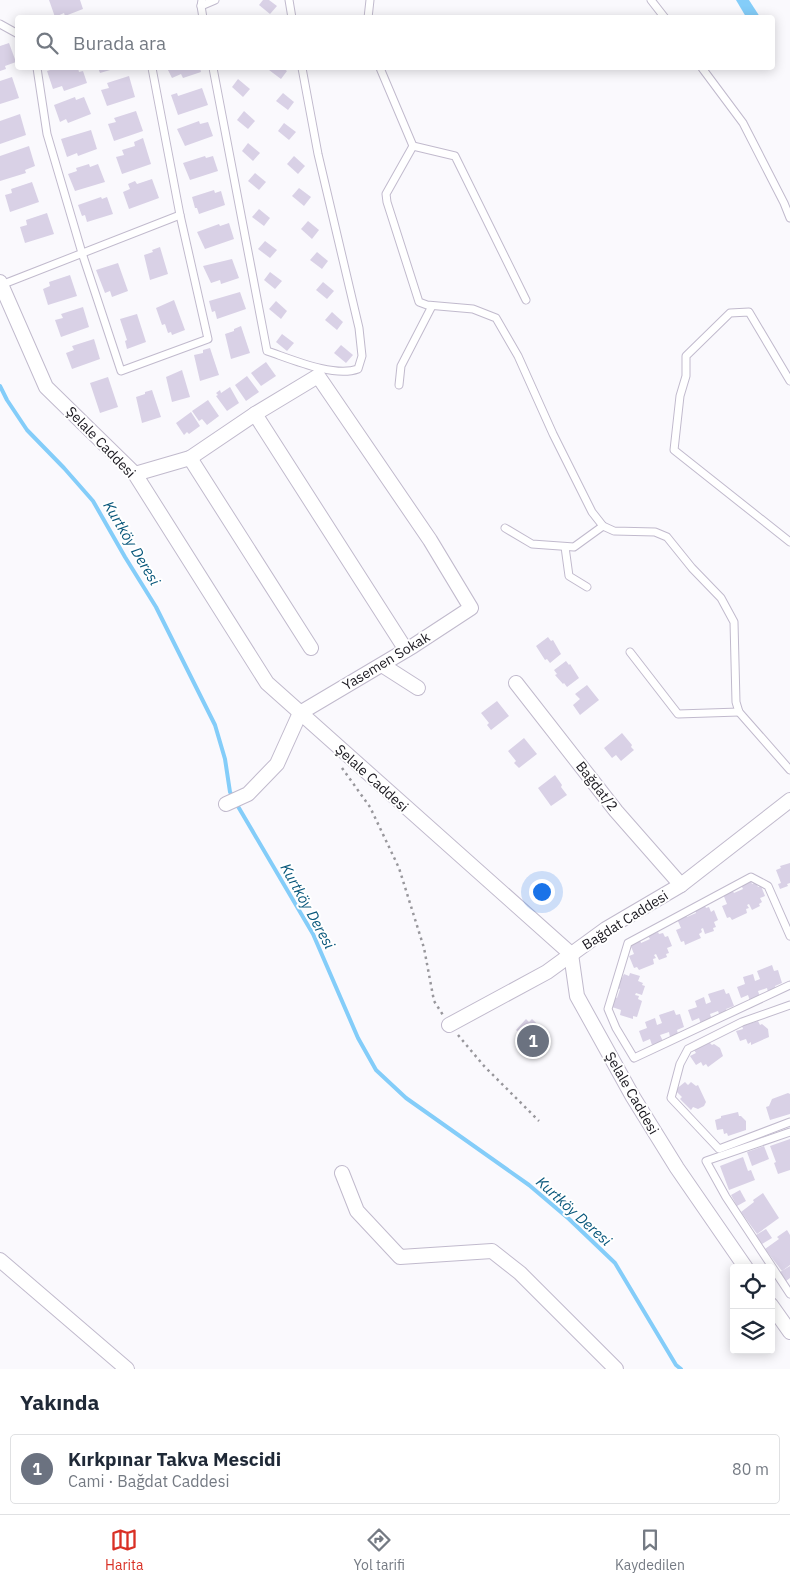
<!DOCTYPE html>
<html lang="tr">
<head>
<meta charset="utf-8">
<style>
	body { margin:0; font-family:"IBM Plex Sans",sans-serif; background:#f2f2f3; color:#1f2937 }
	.controls { position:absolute; right:15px; bottom:15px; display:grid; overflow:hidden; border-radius:5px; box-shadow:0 2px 12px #0003 }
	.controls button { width:45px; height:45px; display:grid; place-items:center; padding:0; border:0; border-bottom:1px solid #e0e1e3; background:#fff; color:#1f2937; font:25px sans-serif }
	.you { position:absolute; left:541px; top:891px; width:18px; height:18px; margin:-12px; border:4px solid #fff; border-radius:50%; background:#1a73e8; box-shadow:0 0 0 8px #1a73e833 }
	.badge { display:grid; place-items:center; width:32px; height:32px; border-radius:50%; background:#d93025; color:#fff; font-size:16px; font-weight:700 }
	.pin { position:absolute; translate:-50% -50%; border:2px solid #fff; box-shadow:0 1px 5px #0006 }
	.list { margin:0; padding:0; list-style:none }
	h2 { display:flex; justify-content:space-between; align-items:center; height:65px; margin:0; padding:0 20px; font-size:21px }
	h2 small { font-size:16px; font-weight:400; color:#747a83 }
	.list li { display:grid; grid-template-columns:32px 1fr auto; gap:15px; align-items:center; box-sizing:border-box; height:70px; margin:0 10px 10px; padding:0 10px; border:1px solid #e0e1e3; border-radius:5px }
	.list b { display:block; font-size:19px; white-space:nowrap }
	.list p { margin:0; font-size:16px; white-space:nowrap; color:#747a83 }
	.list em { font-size:16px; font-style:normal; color:#747a83 }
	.icon { flex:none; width:28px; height:28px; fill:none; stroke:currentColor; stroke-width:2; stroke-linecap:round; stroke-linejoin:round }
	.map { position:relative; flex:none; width:790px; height:1369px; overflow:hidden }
	.search { position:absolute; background:#fff; box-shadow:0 2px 12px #0003; left:15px; right:15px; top:15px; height:55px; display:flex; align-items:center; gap:12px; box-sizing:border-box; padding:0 18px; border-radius:5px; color:#747a83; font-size:19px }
	.sheet { height:145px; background:#fff }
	nav { display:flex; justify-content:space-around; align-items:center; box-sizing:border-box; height:70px; border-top:1px solid #e0e1e3; background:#fff; font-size:14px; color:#747a83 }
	nav a { display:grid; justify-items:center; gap:2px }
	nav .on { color:#d93025 }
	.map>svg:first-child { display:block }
	.water { fill:#84cdf9 }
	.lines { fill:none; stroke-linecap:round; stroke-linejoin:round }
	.stream { stroke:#84cdf9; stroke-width:4 }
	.building { fill:#d9d1e6 }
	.lane-casing { stroke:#c1bacd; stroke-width:9 }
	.street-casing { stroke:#c1bacd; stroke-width:16 }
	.path { stroke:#98979c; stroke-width:2.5; stroke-dasharray:2.5 4; stroke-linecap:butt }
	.lane { stroke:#fff; stroke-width:7 }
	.street { stroke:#fff; stroke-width:14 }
	.labels { text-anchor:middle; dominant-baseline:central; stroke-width:4; stroke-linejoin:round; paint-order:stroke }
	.street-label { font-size:14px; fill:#1a181f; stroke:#fff }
	.water-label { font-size:15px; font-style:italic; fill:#08577b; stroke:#fff }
</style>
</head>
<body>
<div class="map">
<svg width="790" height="1369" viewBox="0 0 790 1369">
	<rect width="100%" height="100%" fill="#faf9fd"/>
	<polygon class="water" points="736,0 749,0 760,17 746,17"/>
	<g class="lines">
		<g class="stream">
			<polyline points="0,386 7,400 27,430 64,468 93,501 125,557 156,607 215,725 225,759 230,792 233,797"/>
			<polyline points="236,803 313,934 358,1038 376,1070 406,1098 529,1185 569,1219 615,1263 676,1365 681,1369"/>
		</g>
	</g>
	<g class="building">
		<polygon points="49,0 80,0 83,9 65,16 64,13 55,17"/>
		<polygon points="263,0 269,0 277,6 270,14 259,5"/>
		<polygon points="9,43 16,62 5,66 6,69 0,71 0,46"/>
		<polygon points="56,68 78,68 79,72 83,71 87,83 64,91 62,86 53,89 47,71"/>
		<polygon points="98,68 117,68 100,73"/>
		<polygon points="167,68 200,68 201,72 183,78 181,74 172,78"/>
		<polygon points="271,68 283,68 287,71 281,79 269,70"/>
		<polygon points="129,76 135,97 107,106 101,90 109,88 107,83"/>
		<polygon points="12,77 19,98 0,104 0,81"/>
		<polygon points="238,79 250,89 243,97 232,87"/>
		<polygon points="202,88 208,105 178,115 171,95 177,93 178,96"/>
		<polygon points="283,93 294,102 288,110 276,101"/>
		<polygon points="75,97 76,100 84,97 91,114 68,123 66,119 60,122 54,105"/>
		<polygon points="136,111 143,131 114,141 108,124 116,122 114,118"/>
		<polygon points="244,111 255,121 248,129 237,120"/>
		<polygon points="20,114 26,135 0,144 0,121"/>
		<polygon points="199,121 200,124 208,122 213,136 185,146 177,129"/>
		<polygon points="284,123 296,132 289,140 278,131"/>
		<polygon points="91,130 97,149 78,156 77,153 67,157 61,139"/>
		<polygon points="143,138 151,164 122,174 116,157 124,155 122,150 135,146 134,142"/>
		<polygon points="248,143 260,153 253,161 242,151"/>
		<polygon points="29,146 35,166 25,170 26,173 0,181 0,156"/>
		<polygon points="205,156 206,158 213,156 218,171 190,180 183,163"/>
		<polygon points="294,156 305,166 298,174 287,164"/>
		<polygon points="89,164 90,167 98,164 105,182 75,191 68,174 77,171 76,168"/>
		<polygon points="255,173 266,182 259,190 248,181"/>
		<polygon points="152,179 159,198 129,209 123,192 130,189 128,184 135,181 137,184"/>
		<polygon points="32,182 39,202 10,212 5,195 12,193 11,189"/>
		<polygon points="299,188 311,197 304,206 292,196"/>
		<polygon points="214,190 215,193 221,191 225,205 199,214 197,208 195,208 192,197"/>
		<polygon points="101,197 102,199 107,197 113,214 87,222 85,215 82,216 78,205"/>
		<polygon points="259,209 270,218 264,226 252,217"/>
		<polygon points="47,213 54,234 25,243 20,227 27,225 26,220"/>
		<polygon points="308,221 319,230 312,239 301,229"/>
		<polygon points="229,223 234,239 205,249 197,232 219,224 220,226"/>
		<polygon points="265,241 277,250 270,258 258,249"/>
		<polygon points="160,247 168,274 150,280 144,255 153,252 152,250"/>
		<polygon points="317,252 328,261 322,269 310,260"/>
		<polygon points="232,259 239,278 221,284 220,280 211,283 203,266"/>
		<polygon points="118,263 128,291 112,297 110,291 105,293 96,270"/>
		<polygon points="270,272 282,281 275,289 264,280"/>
		<polygon points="70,275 77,296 48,305 43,289 50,286 49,282"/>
		<polygon points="323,282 334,291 327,299 316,290"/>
		<polygon points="240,292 246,309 217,319 215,311 212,312 209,301"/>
		<polygon points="174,300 185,330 172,335 171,332 168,333 165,324 162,325 156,308"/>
		<polygon points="276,301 287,311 281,319 269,309"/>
		<polygon points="83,307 89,327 61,337 55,320 63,318 61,314"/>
		<polygon points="332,312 343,322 337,330 325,320"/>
		<polygon points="137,314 146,342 127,349 125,341 127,340 120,319"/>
		<polygon points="241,326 250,353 231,359 225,334 234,331 234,329"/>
		<polygon points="282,334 294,343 287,351 276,342"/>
		<polygon points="94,339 100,359 72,369 66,353 74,350 72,346"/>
		<polygon points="341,345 353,355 346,363 334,353"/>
		<polygon points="210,348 219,375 200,381 194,355 203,353 203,350"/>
		<polygon points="266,362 276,376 261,386 251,373"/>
		<polygon points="182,370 190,397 172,402 166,377"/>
		<polygon points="247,376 259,392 246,401 235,385"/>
		<polygon points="108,377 118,407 100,413 90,383"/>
		<polygon points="230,387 239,403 227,411 216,396 218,395 216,393 220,390 221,393"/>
		<polygon points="152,390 161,417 142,423 136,397 145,394 145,392"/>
		<polygon points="208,400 219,416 207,425 202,419 199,421 192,411"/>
		<polygon points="191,412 200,426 189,434 187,432 184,435 176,423"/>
		<polygon points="548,637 551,641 553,640 561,654 550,663 547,659 545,660 536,646"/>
		<polygon points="566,661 569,665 570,664 579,678 567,687 564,683 563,684 555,675 557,674 554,670"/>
		<polygon points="587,685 599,700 580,715 573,705 580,699 575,694"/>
		<polygon points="497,701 509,716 491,730 487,725 489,723 481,713"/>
		<polygon points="622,733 632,745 631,747 634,750 621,761 616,755 612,758 604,748"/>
		<polygon points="524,738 537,754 519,768 514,763 516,761 508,751"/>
		<polygon points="555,775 562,785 561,787 567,795 551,806 538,788"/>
		<polygon points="790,863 790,883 787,884 788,886 780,889 778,884 781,883 776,870 781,868 780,866"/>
		<polygon points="751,881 752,884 756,882 758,887 761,886 765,896 760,898 762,902 759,904 760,906 752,910 749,904 747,905 749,908 746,909 747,913 732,920 730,917 727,918 722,906 727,904 723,894 732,890 734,893 743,889 741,885"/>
		<polygon points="705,906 706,908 709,907 711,912 714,910 718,920 714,922 716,927 713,928 714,931 705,934 703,928 701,929 702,932 699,934 701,938 685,945 684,941 681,942 676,930 681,928 677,919 686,915 687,917 696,913 695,910"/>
		<polygon points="658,932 659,934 663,933 665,937 668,936 672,946 667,948 669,953 666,954 667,957 659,960 656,954 654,955 656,958 653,959 654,964 639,970 637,967 634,968 629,956 634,954 630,944 640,940 641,943 650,939 648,936"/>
		<polygon points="772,965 774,971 778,970 782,983 775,986 776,990 768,992 767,988 758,991 760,997 750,1001 748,995 741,998 737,987 745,984 743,977 753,974 755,981 760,979 757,971"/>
		<polygon points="630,973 640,976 638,981 643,983 642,985 645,986 642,995 636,993 635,995 639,996 638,999 642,1001 637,1017 633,1016 633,1019 620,1015 621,1010 612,1007 615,997 617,998 620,989 616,987 620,977 622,978 624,974 629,976"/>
		<polygon points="724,989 726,994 729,993 734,1006 726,1009 728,1013 720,1016 718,1011 710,1014 712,1020 701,1024 699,1018 692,1021 688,1010 697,1007 695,1001 704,997 706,1004 711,1002 708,994"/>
		<polygon points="674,1010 676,1015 680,1014 684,1027 677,1030 678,1034 670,1037 669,1032 660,1035 663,1041 652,1045 650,1039 643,1042 639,1031 647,1028 645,1022 655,1018 657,1025 662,1023 659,1015"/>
		<polygon points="526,1019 529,1022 532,1019 551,1037 530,1059 519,1049 523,1045 516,1038 520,1033 516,1030"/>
		<polygon points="758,1021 760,1025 762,1024 768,1029 769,1037 751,1045 751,1042 748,1044 746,1039 740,1041 736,1031 743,1029 742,1026"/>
		<polygon points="709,1042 712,1045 714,1044 720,1048 723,1056 708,1067 706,1064 703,1066 701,1062 696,1065 690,1056 696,1053 694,1050"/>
		<polygon points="685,1082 688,1085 691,1082 696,1086 698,1085 706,1102 704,1106 698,1109 693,1107 691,1110 680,1099 682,1097 675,1090"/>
		<polygon points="788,1093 790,1094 790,1114 770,1120 766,1107 769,1106 772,1099"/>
		<polygon points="738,1112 739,1116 741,1116 746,1121 746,1130 728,1136 727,1133 724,1134 723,1129 717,1130 715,1120 721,1118 721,1116"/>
		<polygon points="790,1139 790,1170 778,1174 774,1163 776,1162 770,1146"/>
		<polygon points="764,1146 769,1159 752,1166 747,1152"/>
		<polygon points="743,1157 748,1171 751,1170 755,1180 729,1190 720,1166"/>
		<polygon points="740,1190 746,1201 737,1206 731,1195"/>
		<polygon points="763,1193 779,1218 757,1234 741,1212 754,1202 753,1200"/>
		<polygon points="766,1229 772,1238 762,1244 756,1235"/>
		<polygon points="787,1230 790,1235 790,1265 782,1271 765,1249 779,1239 777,1237"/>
		<polygon points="790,1266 790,1278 786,1281 780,1272"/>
	</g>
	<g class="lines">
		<g class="lane-casing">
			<g id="lane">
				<polyline points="202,0 201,6 203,18"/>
				<polyline points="289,0 292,18"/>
				<polyline points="651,0 665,18"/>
				<polyline points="201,6 215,0"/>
				<polyline points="368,18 370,0"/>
				<polyline points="0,24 18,34"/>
				<polyline points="37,68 47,134 82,253 121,371 208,339 180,215"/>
				<path d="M213 68 267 351C291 359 334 378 358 369L362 356 359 328 318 154 302 68"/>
				<polyline points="380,68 413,146 386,194 387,202 419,302 427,305 473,309 496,318 518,356 553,434 592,512 603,526 614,531 655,532 667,537 692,568 721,598 734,622 736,702 739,712 790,770"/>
				<polyline points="702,68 743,123 784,203 790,218"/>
				<polyline points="413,146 455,156 526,300"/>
				<polyline points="1,285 180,215 152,68"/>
				<polyline points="790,381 749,312 730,313 686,356 686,376 680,396 674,450 790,542"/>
				<polyline points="399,385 401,366 432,306"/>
				<polyline points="505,528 532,544 574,547 603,526"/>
				<polyline points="565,547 569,576 587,587"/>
				<polyline points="630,652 678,714 739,712"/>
				<polyline points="790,936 768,886 751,877 628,943 608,1009 616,1028 634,1058 790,985"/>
				<polyline points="790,1005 742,1022 688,1049 680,1064 671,1098 719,1149 790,1122"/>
				<polyline points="790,1132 706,1161 726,1197 790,1294"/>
			</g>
		</g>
		<g class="street-casing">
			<g id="street">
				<polyline points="0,282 46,387 135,474 267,683 571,954 577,996 633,1097 677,1168 746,1268"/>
				<polyline points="255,414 406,650"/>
				<polyline points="190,458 311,648"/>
				<polyline points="135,474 190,458 255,414 318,376 430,540 471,608 413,646 300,713 277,764 248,794 226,804"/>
				<polyline points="382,665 418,688"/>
				<polyline points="516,683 616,811 681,885"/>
				<polyline points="449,1025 547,972 606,929 681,885 790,800"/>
				<polyline points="342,1173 357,1211 400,1257 492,1251 520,1273 616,1369"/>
				<polyline points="0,1260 127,1369"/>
				<polyline points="771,1305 790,1332"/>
			</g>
		</g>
		<g class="path">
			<polyline points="342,768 370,807 399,868 424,948 434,1001 443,1015"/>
			<polyline points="458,1035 484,1066 539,1121"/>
		</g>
		<use href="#lane" class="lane"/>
		<use href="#street" class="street"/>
	</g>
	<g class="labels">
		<g class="street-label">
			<text transform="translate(101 442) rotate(46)">Şelale Caddesi</text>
			<text transform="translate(386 661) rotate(-31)">Yasemen Sokak</text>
			<text transform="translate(372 778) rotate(42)">Şelale Caddesi</text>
			<text transform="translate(597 786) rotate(52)">Bağdat/2</text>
			<text transform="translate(625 920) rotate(-32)">Bağdat Caddesi</text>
			<text transform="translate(632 1093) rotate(60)">Şelale Caddesi</text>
		</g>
		<g class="water-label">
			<text transform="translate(132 543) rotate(59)">Kurtköy Deresi</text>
			<text transform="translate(308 906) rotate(61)">Kurtköy Deresi</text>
			<text transform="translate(574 1211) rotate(42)">Kurtköy Deresi</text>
		</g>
	</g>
</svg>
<div class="controls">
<button><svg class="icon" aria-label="locate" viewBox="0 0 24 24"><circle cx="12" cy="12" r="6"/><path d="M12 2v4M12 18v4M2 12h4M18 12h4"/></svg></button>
<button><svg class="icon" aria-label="layers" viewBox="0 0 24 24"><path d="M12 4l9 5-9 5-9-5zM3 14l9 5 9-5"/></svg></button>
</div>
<div class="you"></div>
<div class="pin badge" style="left:533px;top:1041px;background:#6b7280">1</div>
<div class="search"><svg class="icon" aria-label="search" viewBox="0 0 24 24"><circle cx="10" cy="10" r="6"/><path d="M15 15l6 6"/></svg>Burada ara</div>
</div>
<section class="sheet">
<h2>Yakında<small></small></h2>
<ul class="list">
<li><span class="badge" style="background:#6b7280">1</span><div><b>Kırkpınar Takva Mescidi</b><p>Cami · Bağdat Caddesi</p></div><em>80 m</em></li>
</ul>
</section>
<nav>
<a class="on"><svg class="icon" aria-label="map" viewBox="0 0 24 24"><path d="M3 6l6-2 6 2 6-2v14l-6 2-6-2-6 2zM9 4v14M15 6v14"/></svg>Harita</a>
<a><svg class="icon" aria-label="directions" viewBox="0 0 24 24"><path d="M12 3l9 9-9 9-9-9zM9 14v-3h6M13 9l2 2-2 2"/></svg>Yol tarifi</a>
<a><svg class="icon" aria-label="saved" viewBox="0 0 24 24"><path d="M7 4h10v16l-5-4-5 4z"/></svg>Kaydedilen</a>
</nav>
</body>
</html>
